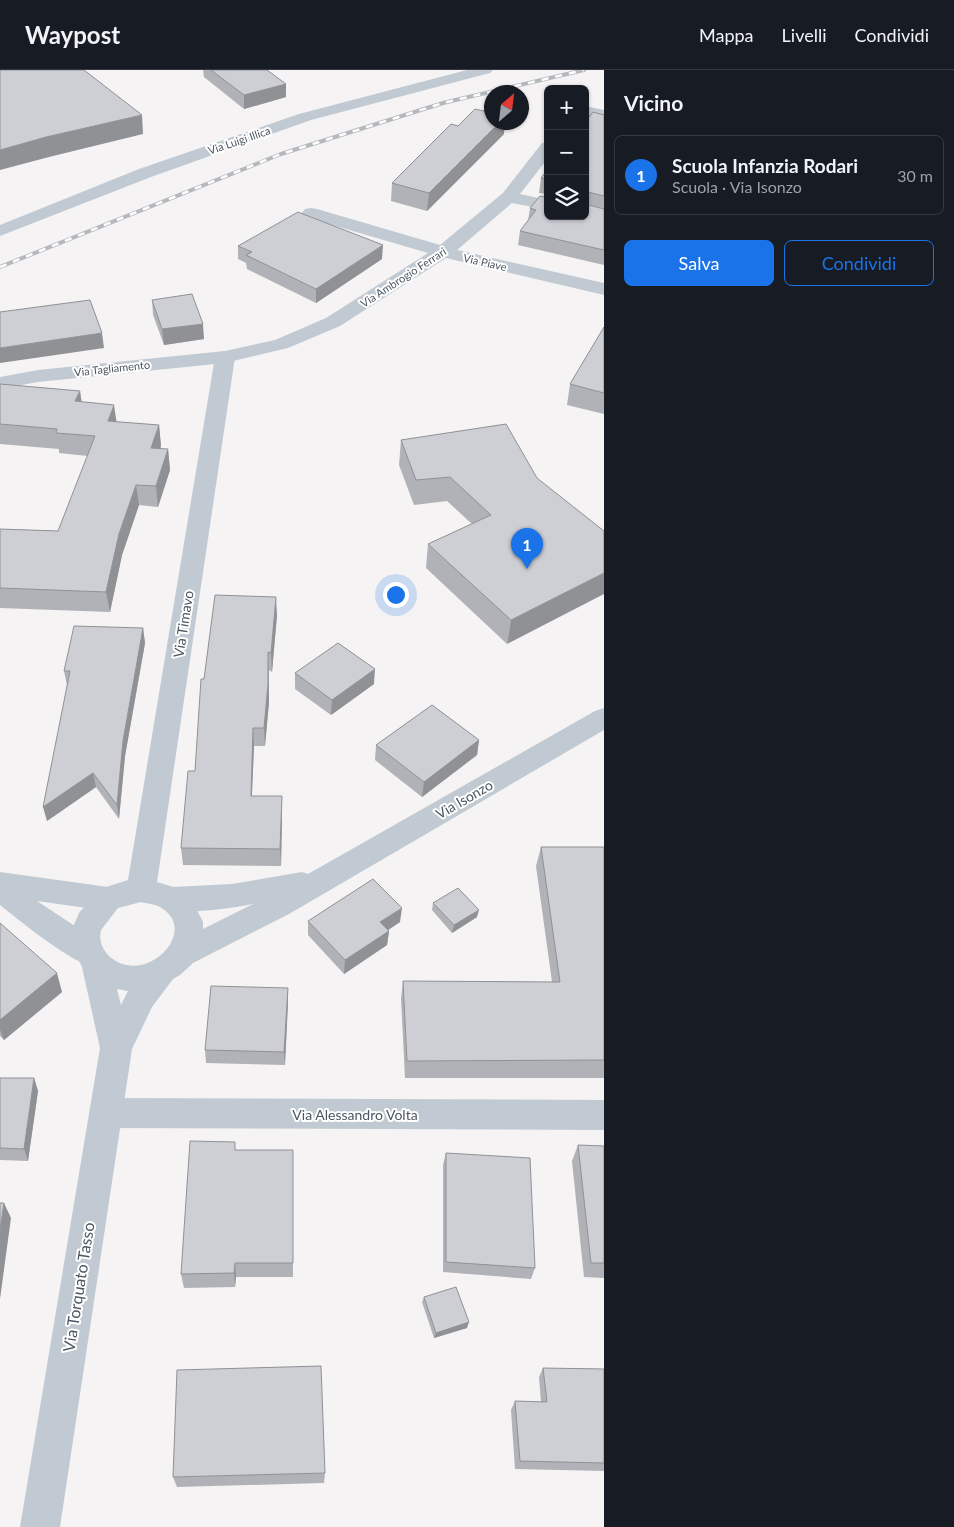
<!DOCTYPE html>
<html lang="it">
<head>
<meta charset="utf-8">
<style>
	body { margin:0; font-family:Lato,sans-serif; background:#242831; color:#f1f3f6 }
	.controls { position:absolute; right:15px; top:15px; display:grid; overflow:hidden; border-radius:8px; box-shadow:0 1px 4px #0004 }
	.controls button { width:45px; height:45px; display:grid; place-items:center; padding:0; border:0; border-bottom:1px solid #363941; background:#171b24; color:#f1f3f6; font:25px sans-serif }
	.compass { position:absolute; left:484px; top:15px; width:45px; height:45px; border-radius:50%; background:#171b24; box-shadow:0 1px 4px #0004; rotate:28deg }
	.you { position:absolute; left:395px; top:524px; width:18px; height:18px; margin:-12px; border:4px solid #fff; border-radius:50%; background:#1a73e8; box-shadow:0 0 0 8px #1a73e833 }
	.badge { display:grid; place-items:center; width:32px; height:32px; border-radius:50%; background:#1a73e8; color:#fff; font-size:16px; font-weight:700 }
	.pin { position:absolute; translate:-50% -41px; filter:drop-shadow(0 1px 2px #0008) }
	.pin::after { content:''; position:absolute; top:26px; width:18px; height:15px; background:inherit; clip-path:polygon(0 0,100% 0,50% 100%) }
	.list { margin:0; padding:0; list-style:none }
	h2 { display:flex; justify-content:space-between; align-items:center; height:65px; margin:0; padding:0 20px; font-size:21px }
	h2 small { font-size:16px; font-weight:400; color:#9ea1a6 }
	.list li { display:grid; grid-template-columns:32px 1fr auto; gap:15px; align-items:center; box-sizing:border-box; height:80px; margin:0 10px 10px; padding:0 10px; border:1px solid #363941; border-radius:8px }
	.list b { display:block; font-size:19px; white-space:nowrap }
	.list p { margin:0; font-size:16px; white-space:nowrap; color:#9ea1a6 }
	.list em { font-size:16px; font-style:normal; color:#9ea1a6 }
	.actions { display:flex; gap:10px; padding:15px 20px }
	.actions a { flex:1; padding:11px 0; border:1px solid #1a73e8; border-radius:8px; text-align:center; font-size:18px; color:#1a73e8 }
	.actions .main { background:#1a73e8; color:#fff }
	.icon { flex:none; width:28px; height:28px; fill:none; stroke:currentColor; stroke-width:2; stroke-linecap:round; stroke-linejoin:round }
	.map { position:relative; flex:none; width:604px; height:1457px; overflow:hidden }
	header { display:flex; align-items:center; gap:30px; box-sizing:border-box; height:70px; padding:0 25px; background:#171b24; border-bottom:1px solid #363941 }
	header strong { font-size:24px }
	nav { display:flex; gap:28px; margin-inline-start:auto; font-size:18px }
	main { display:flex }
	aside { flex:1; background:#171b24 }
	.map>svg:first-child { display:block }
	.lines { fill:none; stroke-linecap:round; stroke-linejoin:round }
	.minor { fill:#c1cad2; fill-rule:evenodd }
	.tertiary { fill:#c1cad2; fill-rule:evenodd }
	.rail-casing { stroke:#b5b8bd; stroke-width:4 }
	.rail { stroke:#fff; stroke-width:2.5; stroke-dasharray:7; stroke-linecap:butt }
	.wall { fill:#b0b2b7 }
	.shaded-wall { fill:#909195 }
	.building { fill:#cdcfd5; stroke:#909195 }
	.labels { text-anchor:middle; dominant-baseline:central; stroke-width:4; stroke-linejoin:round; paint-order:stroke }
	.far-street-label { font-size:11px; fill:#4a5661; stroke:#fff }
	.street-label { font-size:14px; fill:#4a5661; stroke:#fff }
	.near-street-label { font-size:16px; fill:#4a5661; stroke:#fff }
</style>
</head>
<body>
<header>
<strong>Waypost</strong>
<nav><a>Mappa</a><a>Livelli</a><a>Condividi</a></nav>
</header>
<main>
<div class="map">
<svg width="604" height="1457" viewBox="0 0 604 1457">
	<rect width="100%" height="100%" fill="#f5f3f3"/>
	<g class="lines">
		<g class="minor">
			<polygon points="467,0 493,0 490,3 311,50 151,107 0,166 0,155 139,99 299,44"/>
			<polygon points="585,36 604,40 604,50 585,46"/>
			<polygon points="548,72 548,88 520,124 548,130 548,140 512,133 457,180 604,213 604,225 446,188 340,256 288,278 225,293 38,312 0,319 0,307 38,300 225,281 275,270 326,248 428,183 305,147 302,143 305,139 311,138 317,139 440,175 503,123 542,73"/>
			<path d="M604 638V660L289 844 193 893 182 897 171 893 167 884 171 875 253 834C229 839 184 845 162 838L157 829 162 820 172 817 232 814 302 802 308 804 595 641Z"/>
			<path d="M0 802 108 817 118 820 123 829 118 838 108 841 37 831 99 872 103 881 99 890C96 891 91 894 88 894 72 893 15 847 0 835Z"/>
			<polygon points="105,1028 604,1030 604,1060 105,1058 93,1054 89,1043 93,1032"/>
		</g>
		<path class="tertiary" d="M225 281 232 283 235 287 157 812 180 819 192 830 203 852V870L192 894 180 905 173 909 152 937 132 979 60 1457H20L100 978 82 897 73 879 70 864 79 843 95 823 106 817 128 810 215 287 218 283ZM141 832C148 834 157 834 163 839 199 863 143 919 108 885 101 877 99 870 101 860L118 838ZM117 919 128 921 121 935Z"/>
		<g class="rail-casing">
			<polyline id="rail" points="0,197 281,84 443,33 584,0"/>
		</g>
		<use href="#rail" class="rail"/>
	</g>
	<g class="wall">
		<polygon points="203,0 267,0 286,14 286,27 244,39 204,7"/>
		<polygon points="604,45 604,195 518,175 520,161 528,151 530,138 540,126 548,146 585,52"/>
		<polygon points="504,64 427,141 391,131 392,113"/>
		<polygon points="548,99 548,124 539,123 541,108"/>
		<polygon points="238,176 382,189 316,233 247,199 246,193 238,189"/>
		<polygon points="152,230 204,269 164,275 153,245"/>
		<polygon points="604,257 604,344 567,335 570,314"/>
		<polygon points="0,314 80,321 81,332 116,352 159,355 161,376 160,379 168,379 170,400 158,437 139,435 122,485 110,542 0,538 0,459 58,461 88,386 59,383 59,379 0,374"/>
		<polygon points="401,370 537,408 507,574 426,498 428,474 472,454 447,431 414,435 399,395"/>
		<polygon points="277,545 272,602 269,600 269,632 265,676 254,676 252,726 282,744 281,796 183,795 181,778 195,701 204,609"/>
		<polygon points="143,558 145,573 125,686 119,749 96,717 47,751 67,615 64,601"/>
		<polygon points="295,603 374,614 331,645 295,619"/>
		<polygon points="479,670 477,685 422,727 375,690 376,675"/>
		<polygon points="541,777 604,777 604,1008 405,1008 401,929 403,911 552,912 536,796"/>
		<polygon points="433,833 477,847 452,863 432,840"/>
		<polygon points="308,851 400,852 388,860 389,861 387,875 344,904 308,865"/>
		<polygon points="0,853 62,922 4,970 0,966"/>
		<polygon points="288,918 288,932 285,995 206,993 205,980"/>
		<polygon points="0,1008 34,1008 38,1021 28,1091 0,1090"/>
		<polygon points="578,1075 604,1076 604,1208 584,1207 572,1091"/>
		<polygon points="236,1080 293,1080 293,1207 236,1207 235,1217 184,1218 181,1204"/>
		<polygon points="446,1083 535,1198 531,1209 443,1202 443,1095"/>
		<polygon points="424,1227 467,1258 434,1268 422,1232"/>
		<polygon points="543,1298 604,1299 604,1401 515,1399 511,1340 515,1331 541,1332 539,1307"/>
		<polygon points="325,1403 324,1413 177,1417 173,1407"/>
	</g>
	<g class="shaded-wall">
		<polygon points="286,14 286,27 244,39 244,25"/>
		<polygon points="142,45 143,64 49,87 0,100 0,80 46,67"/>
		<polygon points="500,52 505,52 504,64 427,141 429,123"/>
		<polygon points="588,122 585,136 586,124"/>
		<polygon points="383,175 382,189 316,233 316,219"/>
		<polygon points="203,254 204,269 164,275 162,259"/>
		<polygon points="102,263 104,278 0,293 0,278"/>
		<polygon points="80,321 83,341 75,331"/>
		<polygon points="114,335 117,355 108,351"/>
		<polygon points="159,355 161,376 153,398 151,378"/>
		<polygon points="168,379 170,400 158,437 156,416"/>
		<polygon points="136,415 139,435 122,485 110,542 106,522 119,464"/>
		<polygon points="604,503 604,524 507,574 511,550"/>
		<polygon points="276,527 277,545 272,602 271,583"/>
		<polygon points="143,558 145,573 125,686 119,749 117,735 123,671"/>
		<polygon points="268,582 269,632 265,676 264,658"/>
		<polygon points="375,599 374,614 331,645 332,630"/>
		<polygon points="253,658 254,676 251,743 251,726"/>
		<polygon points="479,670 477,685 422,727 424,712"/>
		<polygon points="93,703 96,717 47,751 43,737"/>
		<polygon points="282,726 282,744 281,796 280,779"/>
		<polygon points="402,838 400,852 379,866 380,852"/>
		<polygon points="479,840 477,847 452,863 454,855"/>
		<polygon points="389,861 387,875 344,904 345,890"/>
		<polygon points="57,903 62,922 4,970 0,960 0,950"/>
		<polygon points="288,918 288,932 285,995 284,982"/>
		<polygon points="34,1008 38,1021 28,1091 24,1079"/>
		<polygon points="4,1133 11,1148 0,1229 0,1160"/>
		<polygon points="235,1193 236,1207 235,1217 234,1203"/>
		<polygon points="469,1252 467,1258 434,1268 436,1263"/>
	</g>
	<g class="building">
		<polygon points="0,0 84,0 142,45 46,67 0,80"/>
		<polygon points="211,0 267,0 286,14 244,25"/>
		<polygon points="475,39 492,43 492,52 500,52 429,123 392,113 451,54 458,56"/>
		<polygon points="593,42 604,45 604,126 588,122 586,124 585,130 585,52"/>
		<polygon points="548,99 548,110 541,108"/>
		<polygon points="540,126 548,127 548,146 585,146 585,134 604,139 604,180 520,161 536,140 530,138"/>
		<polygon points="298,142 383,175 316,219 246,185 252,182 238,176"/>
		<polygon points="192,224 203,254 162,259 152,230"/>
		<polygon points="90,230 102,263 0,278 0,242"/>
		<polygon points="604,257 604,323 570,314"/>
		<polygon points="0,314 80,321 75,331 114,335 108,351 159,355 151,378 168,379 156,416 136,415 119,464 106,522 0,518 0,459 58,461 95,366 56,363 57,359 0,354"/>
		<polygon points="506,354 537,408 604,461 604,503 511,550 428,474 491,445 450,407 416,410 401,370"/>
		<polygon points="215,525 276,527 271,583 268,582 268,614 264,658 253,658 251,726 282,726 280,779 181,778 188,701 195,701 201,609 204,609"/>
		<polygon points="74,556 143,558 123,671 117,735 93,703 43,737 70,601 64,601"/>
		<polygon points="338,573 375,599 332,630 295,603"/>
		<polygon points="432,635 479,670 424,712 376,675"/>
		<polygon points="541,777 604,777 604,990 407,991 403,911 560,912"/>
		<polygon points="373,809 402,838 380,852 389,861 345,890 308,851"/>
		<polygon points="458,818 479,840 454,855 433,833"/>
		<polygon points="0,853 57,903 0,950"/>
		<polygon points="211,916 288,918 284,982 205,980"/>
		<polygon points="0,1008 34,1008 24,1079 0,1078"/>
		<polygon points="190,1071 235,1072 235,1080 293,1080 293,1193 235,1193 234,1203 181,1204"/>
		<polygon points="578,1075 604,1076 604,1193 591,1193"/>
		<polygon points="446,1083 530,1088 535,1198 446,1192"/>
		<polygon points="0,1133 4,1133 0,1160"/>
		<polygon points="456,1217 469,1252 436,1263 424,1227"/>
		<polygon points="321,1296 325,1403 173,1407 177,1300"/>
		<polygon points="543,1298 604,1299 604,1393 520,1391 515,1331 547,1332"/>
	</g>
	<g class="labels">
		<g class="far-street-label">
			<text transform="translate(239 70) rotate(-19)">Via Luigi Illica</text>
			<text transform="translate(485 192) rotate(13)">Via Piave</text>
			<text transform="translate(403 207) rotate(-33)">Via Ambrogio Ferrari</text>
			<text transform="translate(112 298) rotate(-6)">Via Tagliamento</text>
		</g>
		<g class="street-label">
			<text transform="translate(183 554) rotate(-81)">Via Timavo</text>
			<text transform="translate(464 729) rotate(-30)">Via Isonzo</text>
			<text x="355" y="1044">Via Alessandro Volta</text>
		</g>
		<g class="near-street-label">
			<text transform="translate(78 1217) rotate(-81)">Via Torquato Tasso</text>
		</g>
	</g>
</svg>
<div class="controls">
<button>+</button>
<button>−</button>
<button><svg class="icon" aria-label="layers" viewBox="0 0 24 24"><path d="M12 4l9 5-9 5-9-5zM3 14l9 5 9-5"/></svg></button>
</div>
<svg class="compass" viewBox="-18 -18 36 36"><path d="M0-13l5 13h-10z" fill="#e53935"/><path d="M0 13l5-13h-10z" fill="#9ea1a6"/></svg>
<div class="you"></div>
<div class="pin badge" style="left:527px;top:499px">1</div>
</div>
<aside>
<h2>Vicino<small></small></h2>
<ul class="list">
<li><span class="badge">1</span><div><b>Scuola Infanzia Rodari</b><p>Scuola · Via Isonzo</p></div><em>30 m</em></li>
</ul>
<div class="actions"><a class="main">Salva</a><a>Condividi</a></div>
</aside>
</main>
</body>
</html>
